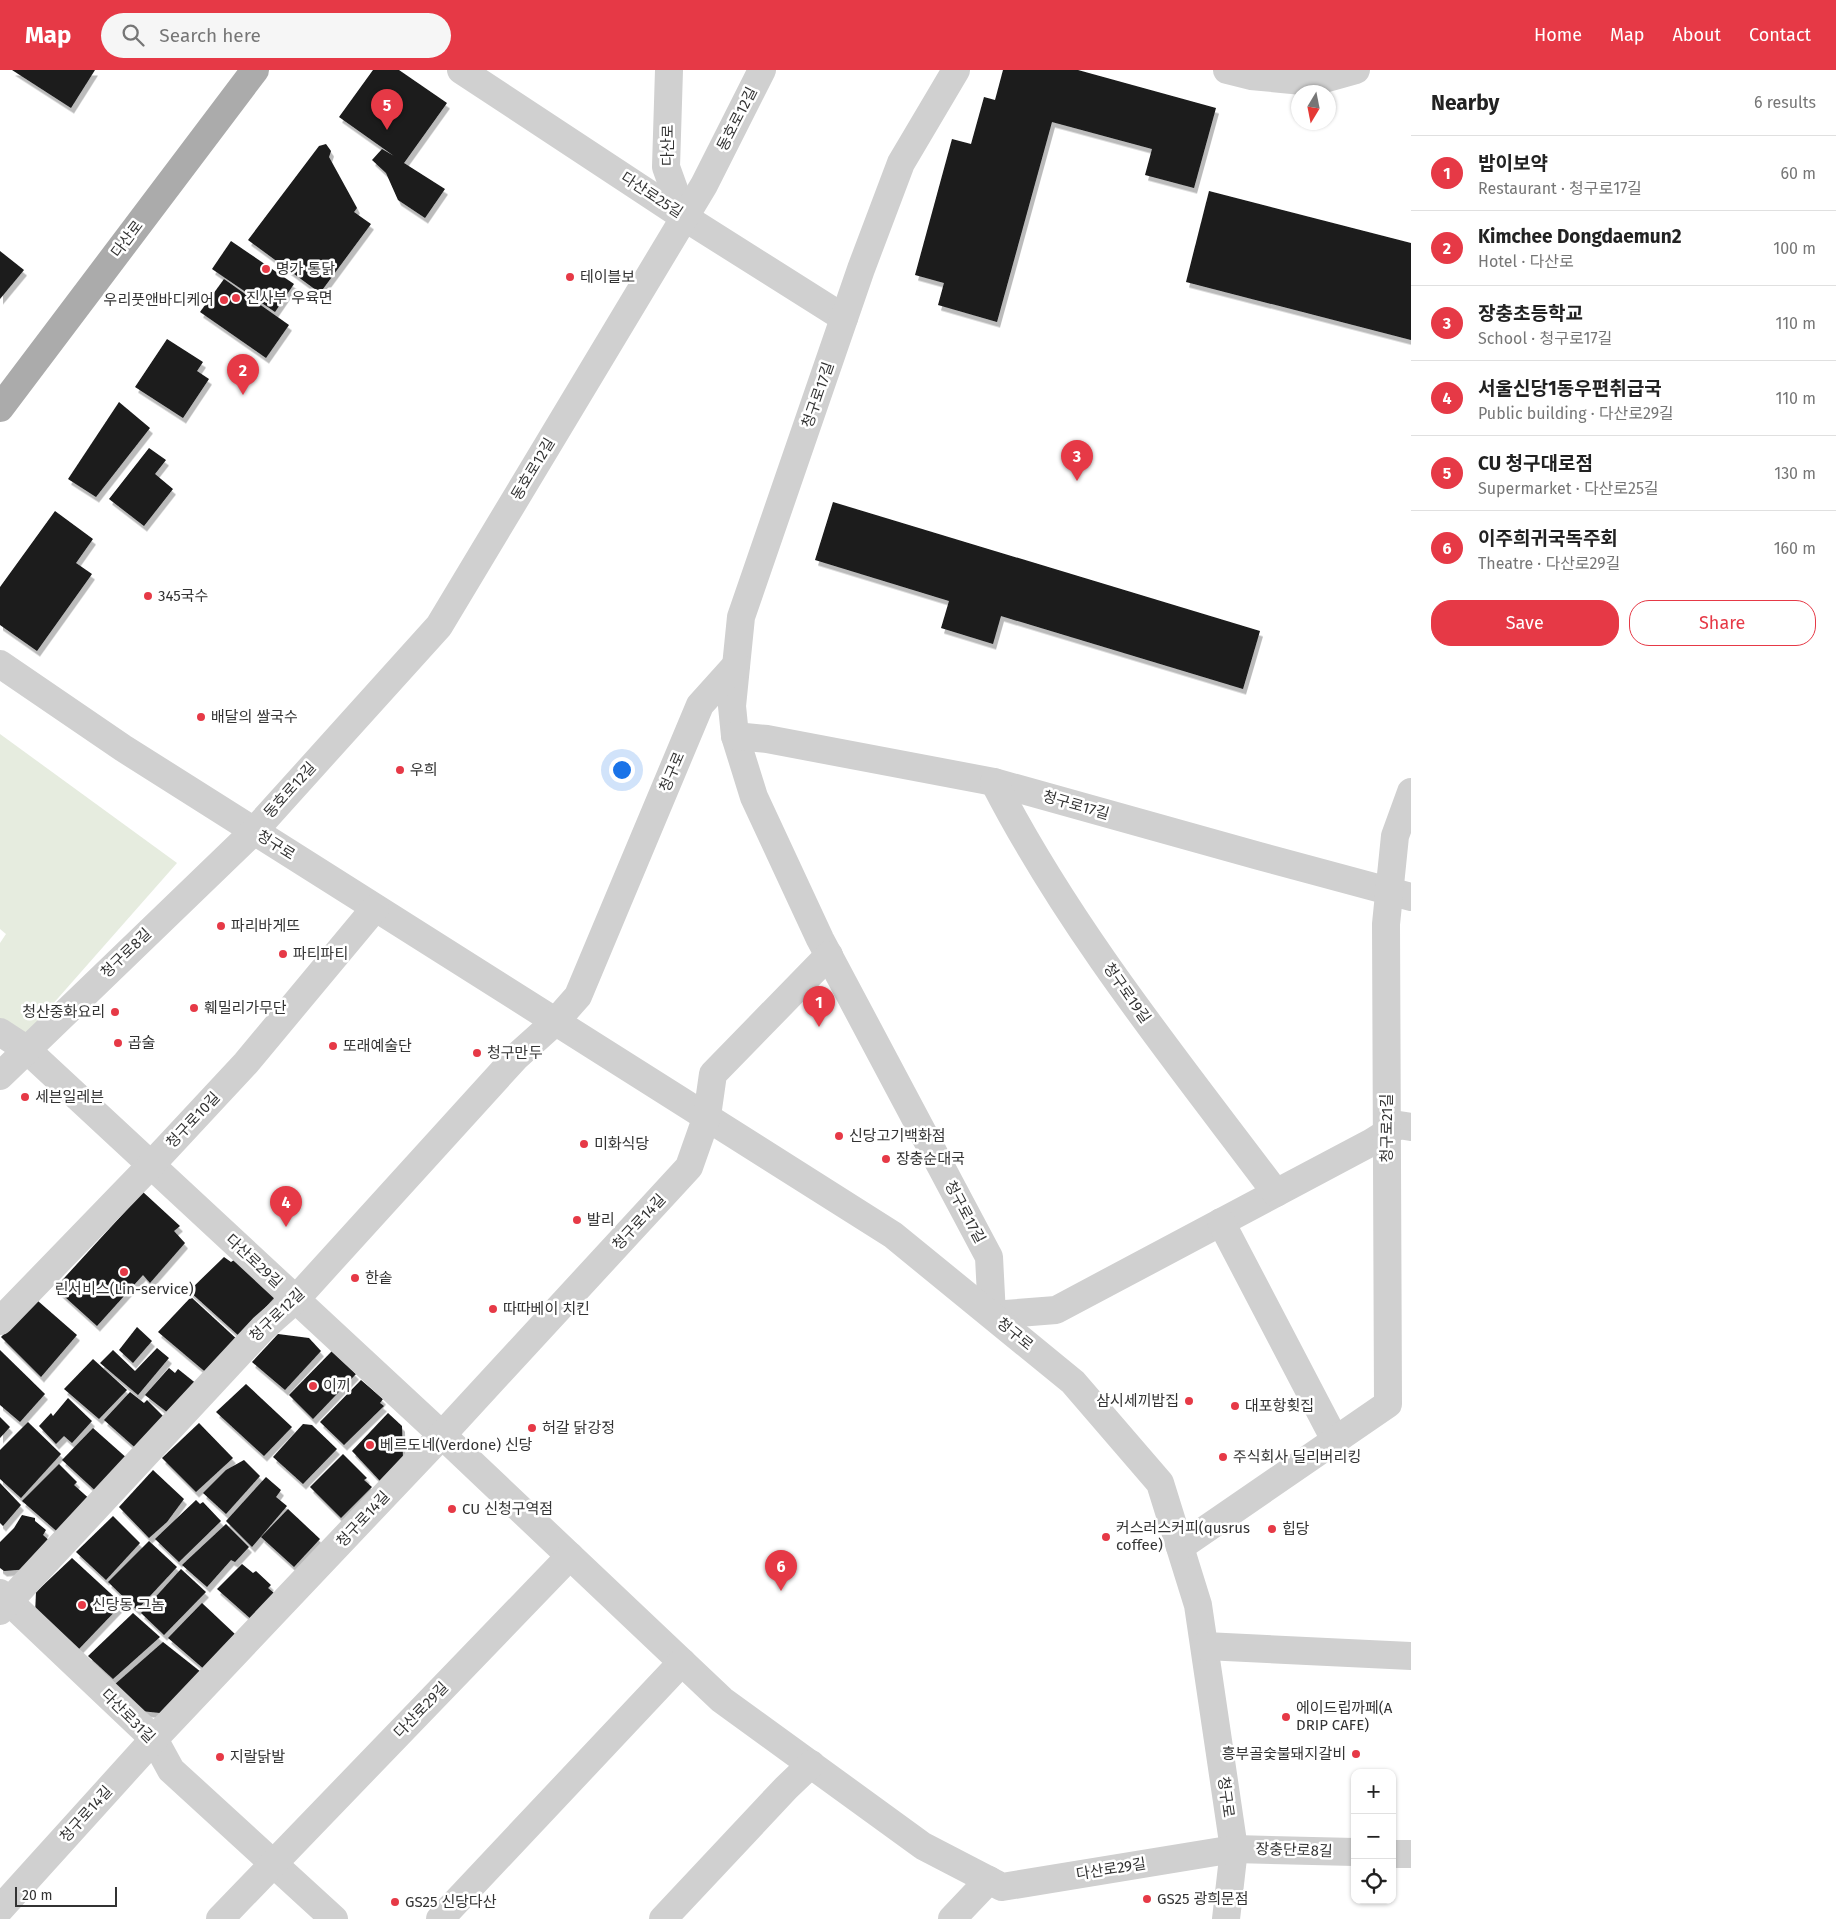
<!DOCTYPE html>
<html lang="en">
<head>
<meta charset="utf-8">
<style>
	body { margin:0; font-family:"Fira Sans","Noto Sans KR",sans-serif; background:#f6f6f6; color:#222 }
	.controls { position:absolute; right:15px; bottom:15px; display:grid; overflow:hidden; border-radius:10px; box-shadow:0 1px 4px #0004 }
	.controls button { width:45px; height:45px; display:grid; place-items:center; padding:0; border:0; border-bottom:1px solid #e0e0e0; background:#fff; color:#222; font:25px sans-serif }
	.compass { position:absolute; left:1291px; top:15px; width:45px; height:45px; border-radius:50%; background:#fff; box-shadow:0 1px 4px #0004; rotate:190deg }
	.scale { position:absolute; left:15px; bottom:12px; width:102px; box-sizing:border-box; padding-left:5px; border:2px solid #333; border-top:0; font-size:14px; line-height:18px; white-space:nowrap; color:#333; -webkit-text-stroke:4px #fff; paint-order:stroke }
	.you { position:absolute; left:621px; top:699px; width:18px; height:18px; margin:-12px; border:4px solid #fff; border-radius:50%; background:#1a73e8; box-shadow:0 0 0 8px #1a73e833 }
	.badge { display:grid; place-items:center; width:32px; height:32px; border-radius:50%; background:#e63946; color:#fff; font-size:16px; font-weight:700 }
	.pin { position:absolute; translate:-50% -41px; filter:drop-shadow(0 1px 2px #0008) }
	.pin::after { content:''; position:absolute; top:26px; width:18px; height:15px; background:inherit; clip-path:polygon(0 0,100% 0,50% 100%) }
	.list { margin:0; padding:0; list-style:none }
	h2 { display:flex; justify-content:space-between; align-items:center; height:65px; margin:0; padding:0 20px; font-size:21px }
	h2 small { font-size:16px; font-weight:400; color:#767676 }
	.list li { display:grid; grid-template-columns:32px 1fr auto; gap:15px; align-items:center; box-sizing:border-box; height:75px; padding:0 20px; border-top:1px solid #e0e0e0 }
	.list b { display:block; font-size:19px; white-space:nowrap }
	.list p { margin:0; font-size:16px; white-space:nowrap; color:#767676 }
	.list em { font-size:16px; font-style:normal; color:#767676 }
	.actions { display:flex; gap:10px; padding:15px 20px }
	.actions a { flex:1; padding:11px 0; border:1px solid #e63946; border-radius:20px; text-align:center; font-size:18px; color:#e63946 }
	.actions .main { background:#e63946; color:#fff }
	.icon { flex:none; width:28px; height:28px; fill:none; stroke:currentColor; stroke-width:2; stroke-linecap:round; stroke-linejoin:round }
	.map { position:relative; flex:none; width:1411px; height:1849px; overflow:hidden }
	header { display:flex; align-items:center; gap:30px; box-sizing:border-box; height:70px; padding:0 25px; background:#e63946; color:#fff }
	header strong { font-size:24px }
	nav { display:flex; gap:28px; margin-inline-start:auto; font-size:18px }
	.search { width:350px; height:45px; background:#f6f6f6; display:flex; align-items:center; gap:12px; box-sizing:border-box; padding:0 18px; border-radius:28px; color:#767676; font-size:19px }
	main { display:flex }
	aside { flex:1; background:#fff }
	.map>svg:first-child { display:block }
	.green { fill:#e6ecdf }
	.building { fill:#1a1a1a; filter:url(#shadow) }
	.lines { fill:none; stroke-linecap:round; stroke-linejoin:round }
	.minor { stroke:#d0d0d0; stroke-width:28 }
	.major { stroke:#ababab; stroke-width:28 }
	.poi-dot { fill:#e63946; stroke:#fff; stroke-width:2 }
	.labels { text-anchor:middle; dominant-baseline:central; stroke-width:5; stroke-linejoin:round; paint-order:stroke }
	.street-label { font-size:15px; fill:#333; stroke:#fff }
	.poi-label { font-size:15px; fill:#333; stroke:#fff; text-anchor:start }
</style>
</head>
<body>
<header>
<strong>Map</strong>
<div class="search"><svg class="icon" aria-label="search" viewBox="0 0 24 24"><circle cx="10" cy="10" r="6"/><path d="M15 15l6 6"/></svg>Search here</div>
<nav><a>Home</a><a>Map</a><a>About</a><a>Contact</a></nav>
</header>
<main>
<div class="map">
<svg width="1411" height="1849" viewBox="0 0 1411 1849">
	<defs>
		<filter id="shadow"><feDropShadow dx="3" dy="5.5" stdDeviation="0" flood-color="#0004"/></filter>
	</defs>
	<rect width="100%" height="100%" fill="#fff"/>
	<polygon class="green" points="0,664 177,793 22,969 0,954 0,873 6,864 0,859"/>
	<g class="building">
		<polygon points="12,0 95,0 71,38"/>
		<polygon points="373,0 399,0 447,33 404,93 445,119 425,148 398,130 386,103 372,90 382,79 394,86 339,47"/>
		<polygon points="1003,0 1078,0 1216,38 1194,118 1145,105 1152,79 1052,52 997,252 938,235 944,213 915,205 952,69 971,74 984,27 995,30"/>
		<polygon points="326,74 331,81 329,87 357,138 354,142 371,154 320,223 248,170 319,76"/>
		<polygon points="1209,121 1411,173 1411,270 1186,212"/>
		<polygon points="231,171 294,214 275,242 212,199"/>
		<polygon points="0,181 24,200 0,229"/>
		<polygon points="224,209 289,255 266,288 200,242"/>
		<polygon points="167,269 203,292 197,301 209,309 183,348 135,317"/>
		<polygon points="119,332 150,358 96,427 68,409"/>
		<polygon points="149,378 166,390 155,404 173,419 144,456 109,429"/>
		<polygon points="833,432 1260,561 1243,619 1001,546 993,574 941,558 949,531 815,490"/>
		<polygon points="55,441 93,469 76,493 92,504 37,581 0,555 0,517"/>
		<polygon points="143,1122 180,1156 174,1161 185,1173 150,1213 143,1205 97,1256 55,1218"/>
		<polygon points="224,1187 231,1192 237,1188 275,1227 239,1266 189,1221"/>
		<polygon points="191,1227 240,1272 209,1305 158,1262"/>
		<polygon points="38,1231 77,1265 41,1307 1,1267"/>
		<polygon points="137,1257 152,1271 133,1293 119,1280"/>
		<polygon points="278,1264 309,1268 321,1281 285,1320 252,1292"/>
		<polygon points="157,1278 169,1288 138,1325 100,1293 113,1280 135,1301"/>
		<polygon points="0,1280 45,1324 20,1352 0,1335"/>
		<polygon points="332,1281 356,1304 313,1349 289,1325"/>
		<polygon points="93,1289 127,1320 99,1349 64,1319"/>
		<polygon points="169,1298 175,1303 178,1299 198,1315 172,1346 145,1325"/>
		<polygon points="361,1310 383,1329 380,1333 384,1336 344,1375 320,1352"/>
		<polygon points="246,1314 292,1357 264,1386 216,1342"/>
		<polygon points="130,1322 144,1333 147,1330 167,1350 140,1382 104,1350"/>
		<polygon points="68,1328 92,1351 72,1373 64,1366 56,1374 39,1356 51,1343 53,1346"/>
		<polygon points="388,1343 402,1356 403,1390 380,1411 352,1381"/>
		<polygon points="0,1347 10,1357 0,1368"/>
		<polygon points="28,1352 61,1384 21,1428 0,1409 0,1380"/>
		<polygon points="199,1353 233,1388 196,1422 162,1388"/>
		<polygon points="303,1354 312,1355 337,1379 303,1414 273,1387"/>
		<polygon points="93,1358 129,1390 100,1425 62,1390"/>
		<polygon points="343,1384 367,1408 364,1410 372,1417 341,1448 310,1417"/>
		<polygon points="244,1390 260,1406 226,1444 203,1423 226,1400"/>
		<polygon points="59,1394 77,1412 74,1415 93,1432 61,1465 22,1431"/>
		<polygon points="153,1400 184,1429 167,1452 149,1468 119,1437"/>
		<polygon points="266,1407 281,1420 276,1427 287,1436 252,1477 226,1451"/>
		<polygon points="0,1413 21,1435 3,1456 0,1453"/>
		<polygon points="196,1430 200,1434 203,1432 221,1451 179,1492 155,1469"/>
		<polygon points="288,1439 320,1469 294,1497 261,1467"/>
		<polygon points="22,1445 35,1448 35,1451 46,1460 43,1465 53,1474 30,1499 4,1501 0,1498 0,1472 14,1458"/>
		<polygon points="113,1446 140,1473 106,1510 76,1482"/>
		<polygon points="226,1454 249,1477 235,1492 231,1490 207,1517 182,1495"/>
		<polygon points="149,1471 177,1497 137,1540 108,1512"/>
		<polygon points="72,1488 122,1534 78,1580 35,1545 36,1522"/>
		<polygon points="242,1494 253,1503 256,1501 271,1515 268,1518 274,1523 252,1550 217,1519"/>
		<polygon points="181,1499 206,1522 164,1565 141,1543"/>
		<polygon points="202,1533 236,1565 205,1600 168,1568"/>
		<polygon points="133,1543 160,1567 113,1609 88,1586"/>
		<polygon points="163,1572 201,1602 160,1643 141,1641 114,1615"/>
	</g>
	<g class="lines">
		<g class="minor">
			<polyline points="461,0 684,147 844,248"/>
			<polyline points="669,0 666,97 684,147"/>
			<polyline points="956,0 901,93 861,199 741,547 732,636 735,666 754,727 820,869 989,1187 992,1245 1056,1240 1372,1072 1399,1055 1411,1057"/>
			<polyline points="1227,0 1251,6 1313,12 1356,0"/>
			<polyline points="0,594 123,678 893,1165 1073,1312 1160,1413 1198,1535 1234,1779 1226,1849"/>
			<polyline points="735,666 767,669 994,712 1259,786 1411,827"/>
			<path d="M994 712C1070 860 1177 991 1276 1123"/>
			<polyline points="0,962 26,979 442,1365 722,1630 923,1776 1002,1817 1234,1779 1355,1782"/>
			<polyline points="0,1006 254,761 439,556 704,115 762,0"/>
			<polyline points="1221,1152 1335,1370"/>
			<polyline points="0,1251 151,1095 246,993 375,838"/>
			<polyline points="1180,1477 1388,1334 1386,854 1395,766 1411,722"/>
			<polyline points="0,1523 154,1669 171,1700 334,1849"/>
			<polyline points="0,1541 263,1258 296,1229 516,987 556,951 578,926 700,635 736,595"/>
			<polyline points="1205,1576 1411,1586"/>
			<polyline points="1392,1784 1411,1784"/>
			<polyline points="0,1839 154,1669 442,1365 689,1097 707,1046 713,1004 829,885"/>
			<polyline points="220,1849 570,1486"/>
			<polyline points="440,1849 682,1592"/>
			<polyline points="663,1849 786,1718 811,1694"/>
			<polyline points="952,1849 989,1810"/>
		</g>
		<polyline class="major" points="0,338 255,0"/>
	</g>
	<g class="poi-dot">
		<circle cx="266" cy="199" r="5"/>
		<circle cx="570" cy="207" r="5"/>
		<circle cx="236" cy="228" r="5"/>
		<circle cx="224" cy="230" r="5"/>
		<circle cx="148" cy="526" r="5"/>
		<circle cx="201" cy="647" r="5"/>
		<circle cx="400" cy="700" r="5"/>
		<circle cx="221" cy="856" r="5"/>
		<circle cx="283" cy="884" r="5"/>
		<circle cx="194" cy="938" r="5"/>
		<circle cx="115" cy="942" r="5"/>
		<circle cx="118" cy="973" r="5"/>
		<circle cx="333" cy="976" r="5"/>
		<circle cx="477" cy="983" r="5"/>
		<circle cx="25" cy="1027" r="5"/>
		<circle cx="839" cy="1066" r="5"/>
		<circle cx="584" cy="1074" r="5"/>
		<circle cx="886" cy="1089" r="5"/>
		<circle cx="577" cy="1150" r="5"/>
		<circle cx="124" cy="1202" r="5"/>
		<circle cx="355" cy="1208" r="5"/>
		<circle cx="493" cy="1239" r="5"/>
		<circle cx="313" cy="1316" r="5"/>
		<circle cx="1189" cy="1331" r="5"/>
		<circle cx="1235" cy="1336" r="5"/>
		<circle cx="532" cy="1358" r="5"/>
		<circle cx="370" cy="1375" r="5"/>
		<circle cx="1223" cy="1387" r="5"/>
		<circle cx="452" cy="1439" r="5"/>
		<circle cx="1272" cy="1459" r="5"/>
		<circle cx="1106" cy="1467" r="5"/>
		<circle cx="82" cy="1535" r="5"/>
		<circle cx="1286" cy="1647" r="5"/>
		<circle cx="1356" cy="1684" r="5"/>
		<circle cx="220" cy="1687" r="5"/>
		<circle cx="1147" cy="1829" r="5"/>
		<circle cx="395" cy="1832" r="5"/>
	</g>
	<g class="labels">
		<g class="street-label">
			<text transform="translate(737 49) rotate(-63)">동호로12길</text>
			<text transform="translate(668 75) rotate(-90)">다산로</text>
			<text transform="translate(652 125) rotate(33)">다산로25길</text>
			<text transform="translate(127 169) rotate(-53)">다산로</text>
			<text transform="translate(818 325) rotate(-71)">청구로17길</text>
			<text transform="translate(533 399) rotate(-59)">동호로12길</text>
			<text transform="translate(672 702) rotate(-67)">청구로</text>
			<text transform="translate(290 720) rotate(-48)">동호로12길</text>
			<text transform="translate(1076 735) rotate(16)">청구로17길</text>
			<text transform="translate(276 775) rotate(32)">청구로</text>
			<text transform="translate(126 883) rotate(-44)">청구로8길</text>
			<text transform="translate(1127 923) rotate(55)">청구로19길</text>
			<text transform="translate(193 1050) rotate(-47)">청구로10길</text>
			<text transform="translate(1387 1058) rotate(-90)">청구로21길</text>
			<text transform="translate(965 1142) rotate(62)">청구로17길</text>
			<text transform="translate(639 1152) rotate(-47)">청구로14길</text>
			<text transform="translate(254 1191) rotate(43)">다산로29길</text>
			<text transform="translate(277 1245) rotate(-44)">청구로12길</text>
			<text transform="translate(1015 1264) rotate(39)">청구로</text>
			<text transform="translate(363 1449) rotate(-47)">청구로14길</text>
			<text transform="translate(421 1640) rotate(-46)">다산로29길</text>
			<text transform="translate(128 1646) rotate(45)">다산로31길</text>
			<text transform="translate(1226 1727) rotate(82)">청구로</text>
			<text transform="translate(86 1744) rotate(-48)">청구로14길</text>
			<text transform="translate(1294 1780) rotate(2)">장충단로8길</text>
			<text transform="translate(1111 1799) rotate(-9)">다산로29길</text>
		</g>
		<g class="poi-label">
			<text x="276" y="199">명가 통닭</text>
			<text x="580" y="207">테이블보</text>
			<text x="246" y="228">진사부 우육면</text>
			<text x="214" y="230" text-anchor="end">우리풋앤바디케어</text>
			<text x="158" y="526">345국수</text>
			<text x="211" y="647">배달의 쌀국수</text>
			<text x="410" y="700">우희</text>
			<text x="231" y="856">파리바게뜨</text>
			<text x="293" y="884">파티파티</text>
			<text x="204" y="938">훼밀리가무단</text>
			<text x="105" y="942" text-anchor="end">청산중화요리</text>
			<text x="128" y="973">곱술</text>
			<text x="343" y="976">또래예술단</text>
			<text x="487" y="983">청구만두</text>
			<text x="35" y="1027">세븐일레븐</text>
			<text x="849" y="1066">신당고기백화점</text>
			<text x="594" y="1074">미화식당</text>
			<text x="896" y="1089">장충순대국</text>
			<text x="587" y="1150">발리</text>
			<text x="365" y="1208">한솥</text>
			<text x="124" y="1219" text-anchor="middle">린서비스(Lin-service)</text>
			<text x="503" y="1239">따따베이 치킨</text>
			<text x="323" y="1316">이끼</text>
			<text x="1179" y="1331" text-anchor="end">삼시세끼밥집</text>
			<text x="1245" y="1336">대포항횟집</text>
			<text x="542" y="1358">허갈 닭강정</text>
			<text x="380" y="1375">베르도네(Verdone) 신당</text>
			<text x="1233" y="1387">주식회사 딜리버리킹</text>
			<text x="462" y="1439">CU 신청구역점</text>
			<text x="1116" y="1458">커스러스커피(qusrus<tspan x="1116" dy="17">coffee)</tspan></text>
			<text x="1282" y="1459">힙당</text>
			<text x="92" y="1535">신당동 그놈</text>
			<text x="1296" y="1638">에이드립까페(A<tspan x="1296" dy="17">DRIP CAFE)</tspan></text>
			<text x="1346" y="1684" text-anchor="end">흥부골숯불돼지갈비</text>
			<text x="230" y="1687">지랄닭발</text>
			<text x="1157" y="1829">GS25 광희문점</text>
			<text x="405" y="1832">GS25 신당다산</text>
		</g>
	</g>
</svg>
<div class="controls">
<button>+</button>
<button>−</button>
<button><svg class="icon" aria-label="locate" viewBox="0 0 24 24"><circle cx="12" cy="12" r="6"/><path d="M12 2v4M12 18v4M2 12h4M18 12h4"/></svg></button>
</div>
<svg class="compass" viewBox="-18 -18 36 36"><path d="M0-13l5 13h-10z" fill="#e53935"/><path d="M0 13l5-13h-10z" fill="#767676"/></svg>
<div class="scale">20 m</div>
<div class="you"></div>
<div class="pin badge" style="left:819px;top:957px">1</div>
<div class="pin badge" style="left:243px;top:325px">2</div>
<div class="pin badge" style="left:1077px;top:411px">3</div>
<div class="pin badge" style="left:286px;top:1157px">4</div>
<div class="pin badge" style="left:387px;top:60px">5</div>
<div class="pin badge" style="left:781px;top:1521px">6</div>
</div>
<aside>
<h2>Nearby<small>6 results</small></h2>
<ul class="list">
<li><span class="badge">1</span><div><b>밥이보약</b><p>Restaurant · 청구로17길</p></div><em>60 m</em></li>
<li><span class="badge">2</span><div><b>Kimchee Dongdaemun2</b><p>Hotel · 다산로</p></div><em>100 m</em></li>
<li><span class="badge">3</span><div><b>장충초등학교</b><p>School · 청구로17길</p></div><em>110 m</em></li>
<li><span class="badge">4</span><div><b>서울신당1동우편취급국</b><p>Public building · 다산로29길</p></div><em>110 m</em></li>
<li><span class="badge">5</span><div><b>CU 청구대로점</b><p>Supermarket · 다산로25길</p></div><em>130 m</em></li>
<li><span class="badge">6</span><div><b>이주희귀국독주회</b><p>Theatre · 다산로29길</p></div><em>160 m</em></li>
</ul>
<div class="actions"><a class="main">Save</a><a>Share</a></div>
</aside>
</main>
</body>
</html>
